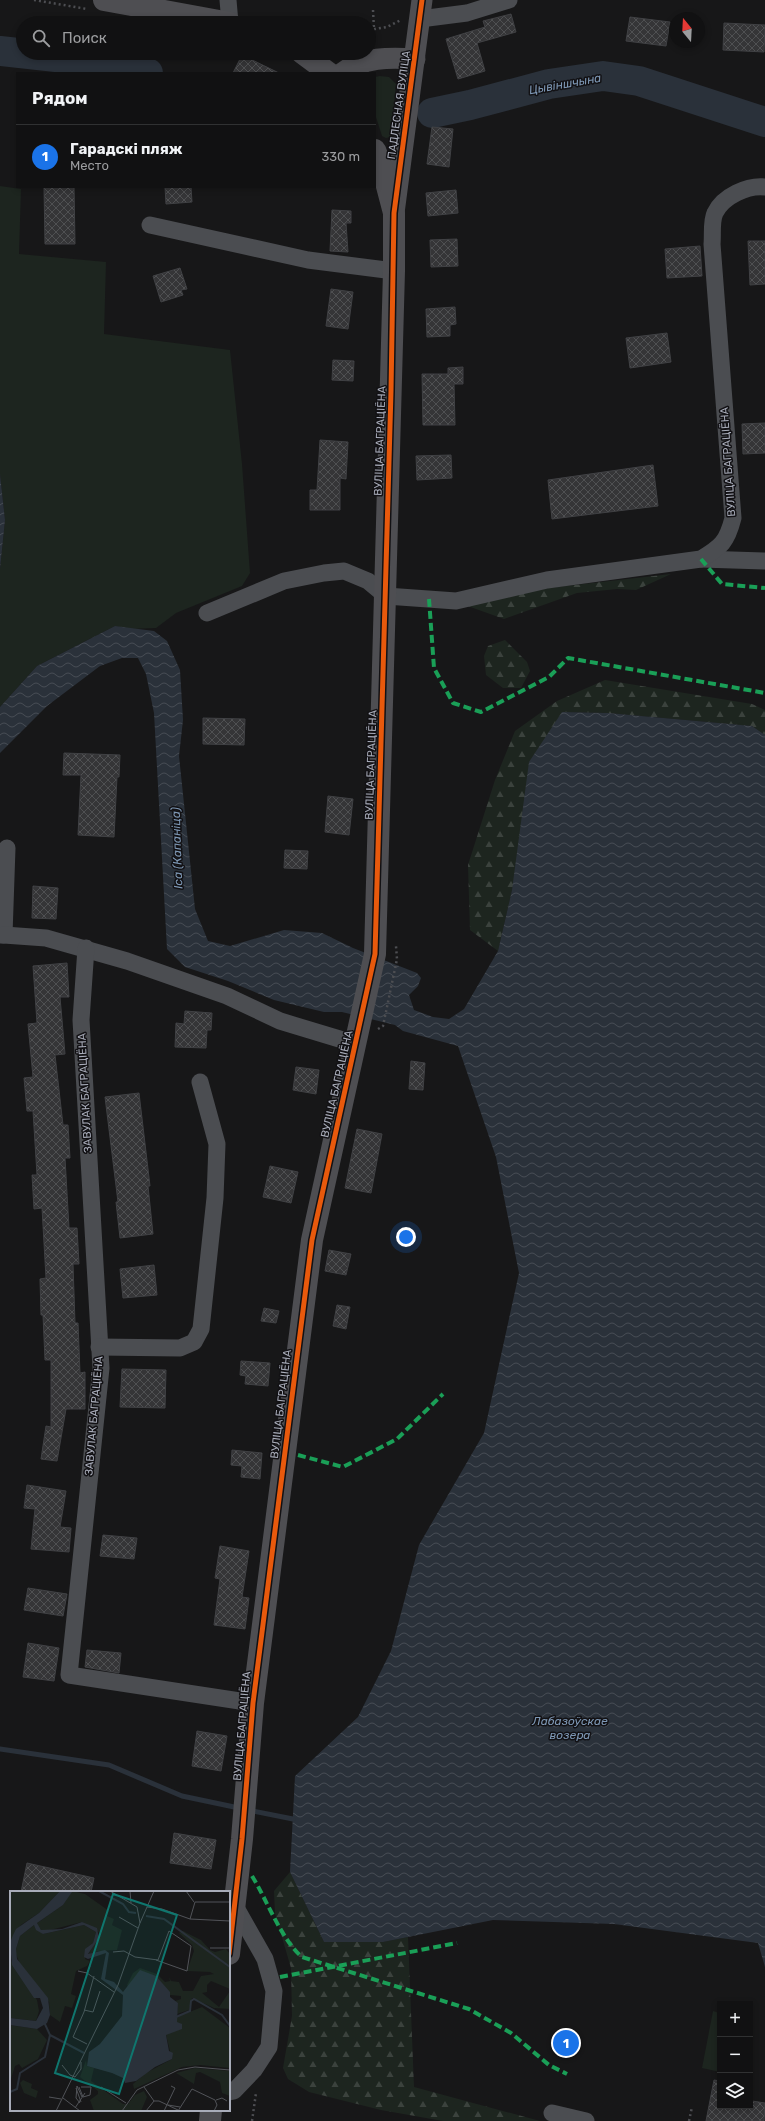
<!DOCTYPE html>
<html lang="ru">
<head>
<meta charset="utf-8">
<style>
	body { margin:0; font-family:Rubik,sans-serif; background:#1e1f20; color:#f1f3f6 }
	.controls { position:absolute; right:12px; bottom:12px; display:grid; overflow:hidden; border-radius:0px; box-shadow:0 2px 6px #0003 }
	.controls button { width:36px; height:36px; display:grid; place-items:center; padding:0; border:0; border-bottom:1px solid #303132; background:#111112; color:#f1f3f6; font:20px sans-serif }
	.compass { position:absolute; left:669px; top:12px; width:36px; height:36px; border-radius:50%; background:#111112; box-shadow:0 2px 6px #0003; rotate:342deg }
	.you { position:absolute; left:406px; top:1237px; width:14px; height:14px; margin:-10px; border:3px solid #fff; border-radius:50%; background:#1a73e8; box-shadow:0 0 0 6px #1a73e833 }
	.badge { display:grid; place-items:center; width:26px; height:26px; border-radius:50%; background:#1a73e8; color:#fff; font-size:13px; font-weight:700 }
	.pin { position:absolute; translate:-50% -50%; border:2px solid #fff; box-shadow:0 1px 4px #0006 }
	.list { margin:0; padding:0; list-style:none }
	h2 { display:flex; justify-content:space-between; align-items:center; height:52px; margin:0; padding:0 16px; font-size:17px }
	h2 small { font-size:13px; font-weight:400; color:#9c9d9f }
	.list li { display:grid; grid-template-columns:26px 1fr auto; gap:12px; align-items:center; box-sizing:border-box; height:64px; padding:0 16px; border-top:1px solid #303132 }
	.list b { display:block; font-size:15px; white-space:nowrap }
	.list p { margin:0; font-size:13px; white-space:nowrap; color:#9c9d9f }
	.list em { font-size:13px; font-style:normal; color:#9c9d9f }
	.icon { flex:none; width:22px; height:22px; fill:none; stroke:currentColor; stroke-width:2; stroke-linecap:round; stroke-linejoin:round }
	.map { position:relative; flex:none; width:765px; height:2121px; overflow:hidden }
	.search { position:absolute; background:#111112; box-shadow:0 2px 6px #0003; left:16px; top:16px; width:360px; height:44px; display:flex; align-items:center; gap:10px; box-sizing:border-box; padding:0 14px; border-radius:22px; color:#9c9d9f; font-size:15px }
	.panel { position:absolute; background:#111112; box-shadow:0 2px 6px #0003; left:16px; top:72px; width:360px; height:116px; border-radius:0px }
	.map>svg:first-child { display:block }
	.grass { fill:#1d251f }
	.forest { fill:url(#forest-firs) }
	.water { fill:url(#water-waves) }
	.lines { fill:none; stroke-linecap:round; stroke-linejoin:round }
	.stream { stroke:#2a313a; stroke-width:5 }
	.river { stroke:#2a313a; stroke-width:30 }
	.building { fill:url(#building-cross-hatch); stroke:#404144 }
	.path { stroke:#4d4e52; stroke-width:2.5; stroke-dasharray:2 3; stroke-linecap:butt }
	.minor { stroke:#4b4d51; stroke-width:17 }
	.major { stroke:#4e4e52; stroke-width:21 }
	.highway { stroke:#4e4e52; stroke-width:22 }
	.quiet { stroke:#1a9f57; stroke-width:4; stroke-dasharray:8 4; stroke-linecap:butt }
	.cycleway-casing { stroke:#121114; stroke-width:8 }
	.cycleway { stroke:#e8590c; stroke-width:5 }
	.labels { text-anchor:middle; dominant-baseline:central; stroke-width:3; stroke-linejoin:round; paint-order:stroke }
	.street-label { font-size:11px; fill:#a8acb9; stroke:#121114 }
	.water-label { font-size:12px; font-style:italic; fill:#7e98b5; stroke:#121114 }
	.inset-river { fill:none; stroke:#2a313a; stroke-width:2 }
	.inset-road { fill:none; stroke:#515358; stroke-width:1 }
	.view { fill:#0f766e; fill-opacity:0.15; stroke:#0f766e; stroke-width:2 }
	.inset-edge { fill:none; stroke:#a8acb9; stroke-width:2 }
</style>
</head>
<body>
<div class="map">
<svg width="765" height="2121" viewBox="0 0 765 2121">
	<defs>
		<pattern id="forest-firs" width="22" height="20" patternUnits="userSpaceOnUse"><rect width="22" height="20" fill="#1d251f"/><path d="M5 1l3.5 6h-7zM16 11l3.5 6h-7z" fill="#3b423d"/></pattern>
		<pattern id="water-waves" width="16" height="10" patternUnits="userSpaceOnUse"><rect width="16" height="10" fill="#2a313a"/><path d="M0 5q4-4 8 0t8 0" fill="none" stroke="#464c54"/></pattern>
		<pattern id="building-cross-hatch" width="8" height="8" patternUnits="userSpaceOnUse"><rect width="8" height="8" fill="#353537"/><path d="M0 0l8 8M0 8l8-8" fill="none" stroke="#4f5052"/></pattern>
	</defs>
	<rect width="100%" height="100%" fill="#171718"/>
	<g class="grass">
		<polygon points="380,76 389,77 396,84 391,137 386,138 382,136 375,114 375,77"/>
		<polygon points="0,186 21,189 19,254 106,262 104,334 230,350 242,464 250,573 242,586 176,613 156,628 129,629 115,626 37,666 0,707 0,569 5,520 0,474"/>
		<polygon points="713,2011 720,2013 720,2072 702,2068"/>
	</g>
	<g class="forest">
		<polygon points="671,574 636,590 617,589 577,593 504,619 465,605 549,588"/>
		<polygon points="505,640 527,662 530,671 521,688 503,688 486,675 484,656 488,646"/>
		<polygon points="605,680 752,704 765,710 765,735 752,726 608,713 562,712 512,890 498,951 470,930 468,865 495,780 515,731 557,701"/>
		<polygon points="290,1872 324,1942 383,1942 408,1937 414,2087 540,2121 443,2121 381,2110 309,2092 288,2079 283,2068 292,2016 291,1968 275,1913 274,1891"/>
	</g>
	<g class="water">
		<polygon points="0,474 5,520 0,569"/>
		<polygon points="115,626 154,631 167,641 180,670 183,720 179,756 195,909 208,941 230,946 284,930 322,933 353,948 417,973 421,978 418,986 409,995 414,1010 433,1017 449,1019 464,1009 498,951 512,890 529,762 562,712 608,713 752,726 765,735 765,1967 758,1943 614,1924 493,1920 383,1942 324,1942 290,1872 295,1776 358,1717 391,1651 419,1545 484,1433 519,1273 496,1157 458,1046 403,1031 395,1025 342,1012 324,1012 274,1000 228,981 185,967 167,949 154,713 146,674 138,658 122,658 100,666 47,706 0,753 0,707 37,666"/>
	</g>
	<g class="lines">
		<g class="stream">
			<polyline points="0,1749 109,1765 182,1796 239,1808"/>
			<polyline points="248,1810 293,1819"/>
		</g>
		<g class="river">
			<polyline points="0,51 119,64 148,73"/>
			<polyline points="432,113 470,105 549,84 603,76 639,81 765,122"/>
		</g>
	</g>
	<g class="building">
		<polygon points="511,14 516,32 477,43 485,71 458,79 446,39 485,27 483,21"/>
		<polygon points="630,17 670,22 666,46 626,41"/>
		<polygon points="724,23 765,25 764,52 723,50"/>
		<polygon points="242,55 279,73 233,73"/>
		<polygon points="432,127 453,129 449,167 427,164"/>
		<polygon points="44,187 74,187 75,244 45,244"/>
		<polygon points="165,187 191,187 192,202 166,204"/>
		<polygon points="456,190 458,213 428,216 426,193"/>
		<polygon points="332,210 351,211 351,223 346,223 348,252 330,251"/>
		<polygon points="457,239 458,266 431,267 430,240"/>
		<polygon points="748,241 765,241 765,284 750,285"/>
		<polygon points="700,246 702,276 667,278 665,249"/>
		<polygon points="180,268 187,289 181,290 183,295 161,302 153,276"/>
		<polygon points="331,289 353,292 348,329 326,326"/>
		<polygon points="455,307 456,324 450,325 450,336 427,337 426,309"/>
		<polygon points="667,333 671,362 630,368 626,338"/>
		<polygon points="333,360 354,361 353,381 332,380"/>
		<polygon points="463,367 463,384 454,384 455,425 423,425 422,374 448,374 448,368"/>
		<polygon points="765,423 765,453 743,454 742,424"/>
		<polygon points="320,440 348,442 346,479 340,478 340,510 310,510 310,490 317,490"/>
		<polygon points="451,455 452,478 417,480 416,456"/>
		<polygon points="653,465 658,506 552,519 548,480"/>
		<polygon points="203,718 245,719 244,745 203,744"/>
		<polygon points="64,753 120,755 119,777 117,777 114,837 78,835 81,775 63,775"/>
		<polygon points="328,796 353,799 349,835 325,832"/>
		<polygon points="285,850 308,851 307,869 284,868"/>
		<polygon points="33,886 58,888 56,919 32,918"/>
		<polygon points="67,963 69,997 60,997 65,1054 55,1055 63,1125 68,1125 70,1158 65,1158 69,1228 77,1228 79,1264 73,1264 75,1323 78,1323 80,1373 85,1372 85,1409 66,1409 57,1461 41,1459 46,1426 51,1427 51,1360 45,1360 43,1315 41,1315 40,1279 46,1278 42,1208 34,1209 32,1175 37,1175 33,1111 27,1111 24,1078 33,1077 28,1024 37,1023 33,966"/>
		<polygon points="185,1011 212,1013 211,1030 207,1030 206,1048 175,1047 176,1023 184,1024"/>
		<polygon points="411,1061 425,1063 423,1090 409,1089"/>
		<polygon points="296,1067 319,1070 316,1094 293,1090"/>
		<polygon points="139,1093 150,1186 148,1186 153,1234 120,1238 116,1202 118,1202 105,1097"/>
		<polygon points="357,1129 382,1134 371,1193 345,1188"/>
		<polygon points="270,1166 298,1172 291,1203 263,1197"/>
		<polygon points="329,1250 351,1254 346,1275 325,1271"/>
		<polygon points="154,1265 157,1295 123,1298 120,1269"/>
		<polygon points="337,1305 350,1307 346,1329 333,1326"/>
		<polygon points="264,1308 279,1311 276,1323 261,1321"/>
		<polygon points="241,1361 270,1363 268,1386 245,1384 246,1376 240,1375"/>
		<polygon points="122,1369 166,1370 165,1408 120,1407"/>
		<polygon points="232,1450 262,1453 260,1479 241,1477 242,1466 231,1465"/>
		<polygon points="27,1485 66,1491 60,1527 71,1528 69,1552 31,1549 35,1509 24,1508"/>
		<polygon points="103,1535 137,1538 134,1559 100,1556"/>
		<polygon points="220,1546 249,1551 242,1597 249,1598 245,1629 214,1625 220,1579 215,1578"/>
		<polygon points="28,1588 67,1594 63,1616 24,1610"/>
		<polygon points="28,1643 59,1648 54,1681 23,1677"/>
		<polygon points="87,1650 121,1653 119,1673 85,1667"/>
		<polygon points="197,1731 227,1736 221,1771 192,1766"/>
		<polygon points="174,1833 216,1840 211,1869 170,1863"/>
		<polygon points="27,1863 94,1878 91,1892 21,1892"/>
		<polygon points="714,2080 720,2081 720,2106 751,2106 752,2101 765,2103 764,2121 706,2121"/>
	</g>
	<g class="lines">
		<g class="path">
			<polyline points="34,0 87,9"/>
			<polyline points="373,10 374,29"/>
			<polyline points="248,18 266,23"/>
			<polyline points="369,30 387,27 401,20"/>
			<polyline points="378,1029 383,1026 397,959 396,946"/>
			<polyline points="252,2121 256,2093"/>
			<polyline points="689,2121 692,2107"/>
		</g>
		<g class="minor">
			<polyline points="228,0 230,23"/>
			<polyline points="420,19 467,13 509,0"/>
			<polyline points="150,225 308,260 394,271"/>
			<polyline points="701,559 765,561"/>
			<path d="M207 613 284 581 324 573 344 571 368 581 386 596 456 601 547 580 701 559C721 547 727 542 733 518L712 244C713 235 711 221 715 213 723 196 748 185 765 187"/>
			<polyline points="0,935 4,935 7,848"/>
			<polyline points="4,935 46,938 127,961 227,996 280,1021 356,1044"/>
			<polyline points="86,948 81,1020 101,1368 69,1675 253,1703"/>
			<polyline points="99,1347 180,1348 194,1342 201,1329 215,1198 217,1144 200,1082"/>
			<polyline points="229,2092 234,2091 254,2070 269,2047 274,1991 265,1959 235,1906"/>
			<polyline points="552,2113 586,2121"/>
		</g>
		<g class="major">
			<path d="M342 73C363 57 390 57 415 59"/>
			<polyline points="394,213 422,0"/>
		</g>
		<g class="highway">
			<polyline points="104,0 230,23"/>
			<polyline points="302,53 329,73"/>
			<polyline points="229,1954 242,1839 253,1703 312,1240 375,954 394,271 394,213 383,171 375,150"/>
			<polyline points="210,2121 211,2110"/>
		</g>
		<g class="quiet">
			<polyline points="701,559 722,584 765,588"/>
			<polyline points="429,599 434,668 453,703 481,712 549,677 568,658 765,693"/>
			<polyline points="298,1455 343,1467 397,1439 443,1394"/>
			<path d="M252 1876C267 1900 281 1939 302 1957L469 2009 511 2033 549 2065 567 2074"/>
			<polyline points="280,1977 457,1943"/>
		</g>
		<g class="cycleway-casing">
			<polyline id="cycleway" points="229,1954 242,1839 253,1703 312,1240 375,954 391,391 394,213 422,0"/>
		</g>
		<use href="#cycleway" class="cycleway"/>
	</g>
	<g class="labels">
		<g class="street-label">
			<text transform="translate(399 105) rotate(-82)">ПАДЛЕСНАЯ ВУЛІЦА</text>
			<text transform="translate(380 441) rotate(-88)">ВУЛІЦА БАГРАЦІЁНА</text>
			<text transform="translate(728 462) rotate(-94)">ВУЛІЦА БАГРАЦІЁНА</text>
			<text transform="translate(371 765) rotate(-88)">ВУЛІЦА БАГРАЦІЁНА</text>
			<text transform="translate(337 1084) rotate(-77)">ВУЛІЦА БАГРАЦІЁНА</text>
			<text transform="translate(85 1093) rotate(-93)">ЗАВУЛАК БАГРАЦІЁНА</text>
			<text transform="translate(281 1404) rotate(-83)">ВУЛІЦА БАГРАЦІЁНА</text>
			<text transform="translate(94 1416) rotate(-85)">ЗАВУЛАК БАГРАЦІЁНА</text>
			<text transform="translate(242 1726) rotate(-85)">ВУЛІЦА БАГРАЦІЁНА</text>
		</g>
		<g class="water-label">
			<text transform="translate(565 84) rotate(-10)">Цывіншчына</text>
			<text transform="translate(177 848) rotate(-92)">Іса (Капаніца)</text>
			<text x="570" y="1721">Лабазоўскае<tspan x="570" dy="14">возера</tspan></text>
		</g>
	</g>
	<g transform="translate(10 1891)">
		<rect width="220" height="220" fill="#171718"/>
		<path d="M0 0H50L29 22 11 34 0 52ZM62 0 75 3 99 20 97 25 104 28 102 34 112 39 107 59 88 60 78 64 90 42 72 31 36 40 31 39 28 35 27 32 53 14ZM24 34 33 43 74 34 86 41 83 52 78 56 75 68 80 70 77 75 66 80 61 103 66 105 62 117 55 115 50 131 40 124 39 111 10 73 5 61 10 45ZM0 68 27 109 29 120 26 130 0 127ZM0 134 27 138 37 149 28 168 12 177 9 173 5 175 0 191Z" fill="#1d251f"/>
		<path d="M173 40 191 49 200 59 205 61 216 58 220 63V98L201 90 197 94V101L192 102 209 116 220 100V118L204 117 182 107 179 119 167 123 168 112 165 110 171 108V105L160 104 146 85 121 92 119 97 117 94 123 82 130 77 147 83 155 91 160 90 159 86 161 90 169 91 173 100H183L191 85 204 83 200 81 177 80 184 60 182 54 169 42ZM192 116 220 137V177L190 174 172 176 124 198 123 193 136 182 162 168 156 144 167 126ZM76 169 77 175 84 177 81 190 113 213H118L125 204 134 200 137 206 131 220H84L80 209 88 203V200L70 186ZM185 177 220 180V205L212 202 210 191 190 181 186 182 184 193 166 182ZM13 189 22 193 21 197 28 200 26 207 14 202 10 192Z" fill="#1d251f"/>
		<path d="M50 0 62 1 53 14 27 32 31 39 52 38 72 31 87 37 89 47 78 63 95 59 99 62 95 88 104 91 113 101 130 79 146 85 160 101V106L168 112 167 131 172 133V138L156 144 159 160 163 162 162 168 145 176 126 190 115 192 113 187 102 182 77 175 79 161 90 153 112 125 113 104 91 88 96 62 78 68 74 66 75 58 83 52 86 41 74 34 33 43 26 39 24 34 10 45 6 58 7 68 38 107 40 124 37 132 27 138 0 134V127L26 130 33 117 30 107H24L2 74 0 52 3 44 6 38 29 22Z" fill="#2a313a"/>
		<path class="inset-river" d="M89 0 113 13 119 21 126 22M136 25 154 28 220 76M166 126 180 120 181 110 184 108 212 124 220 135M40 144 74 162M0 201 7 198 10 182 35 166 40 144 34 131"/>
		<path class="inset-road" d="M120 0 121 12M176 0 184 11M137 16 152 18 180 28 220 30M109 26 128 37M180 28 185 11H220M130 32 144 0M200 57H220M103 61 114 60 125 66 148 69 159 40 181 55 177 80 146 69M68 80 77 82 80 75M77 82 104 101M74 119 83 121 90 100M77 153 63 146 74 121 84 85M52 174 60 184 65 186 71 178V171M67 195 66 207 70 212M67 195 72 206M69 196 73 206 80 204 81 196H71M91 196 116 212M134 196 144 210 136 220M66 197 71 211M39 206 51 208M53 207 70 220M206 209 212 207 217 210M144 210H149L168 219M158 214 170 216M65 217 75 202M46 220 108 94 130 32 127 16 100 0M112 220 127 199 168 179 185 176 220 179M154 220 165 197 161 195M168 220 182 198 205 209 207 214 204 220"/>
		<path class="view" d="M103 3 167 24 109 203 45 182Z"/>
		<rect width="220" height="220" class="inset-edge"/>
	</g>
</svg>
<div class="controls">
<button>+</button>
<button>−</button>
<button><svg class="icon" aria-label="layers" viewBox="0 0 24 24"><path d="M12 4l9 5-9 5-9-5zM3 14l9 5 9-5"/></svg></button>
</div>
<svg class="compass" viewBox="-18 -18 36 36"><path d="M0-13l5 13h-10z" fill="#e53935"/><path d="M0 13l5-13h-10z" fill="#9c9d9f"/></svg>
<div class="you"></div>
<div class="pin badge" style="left:566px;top:2043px">1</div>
<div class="search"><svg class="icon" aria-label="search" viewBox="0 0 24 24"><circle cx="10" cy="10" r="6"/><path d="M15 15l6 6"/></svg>Поиск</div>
<section class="panel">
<h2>Рядом<small></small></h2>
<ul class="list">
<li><span class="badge">1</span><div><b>Гарадскі пляж</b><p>Место</p></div><em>330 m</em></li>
</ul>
</section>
</div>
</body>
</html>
